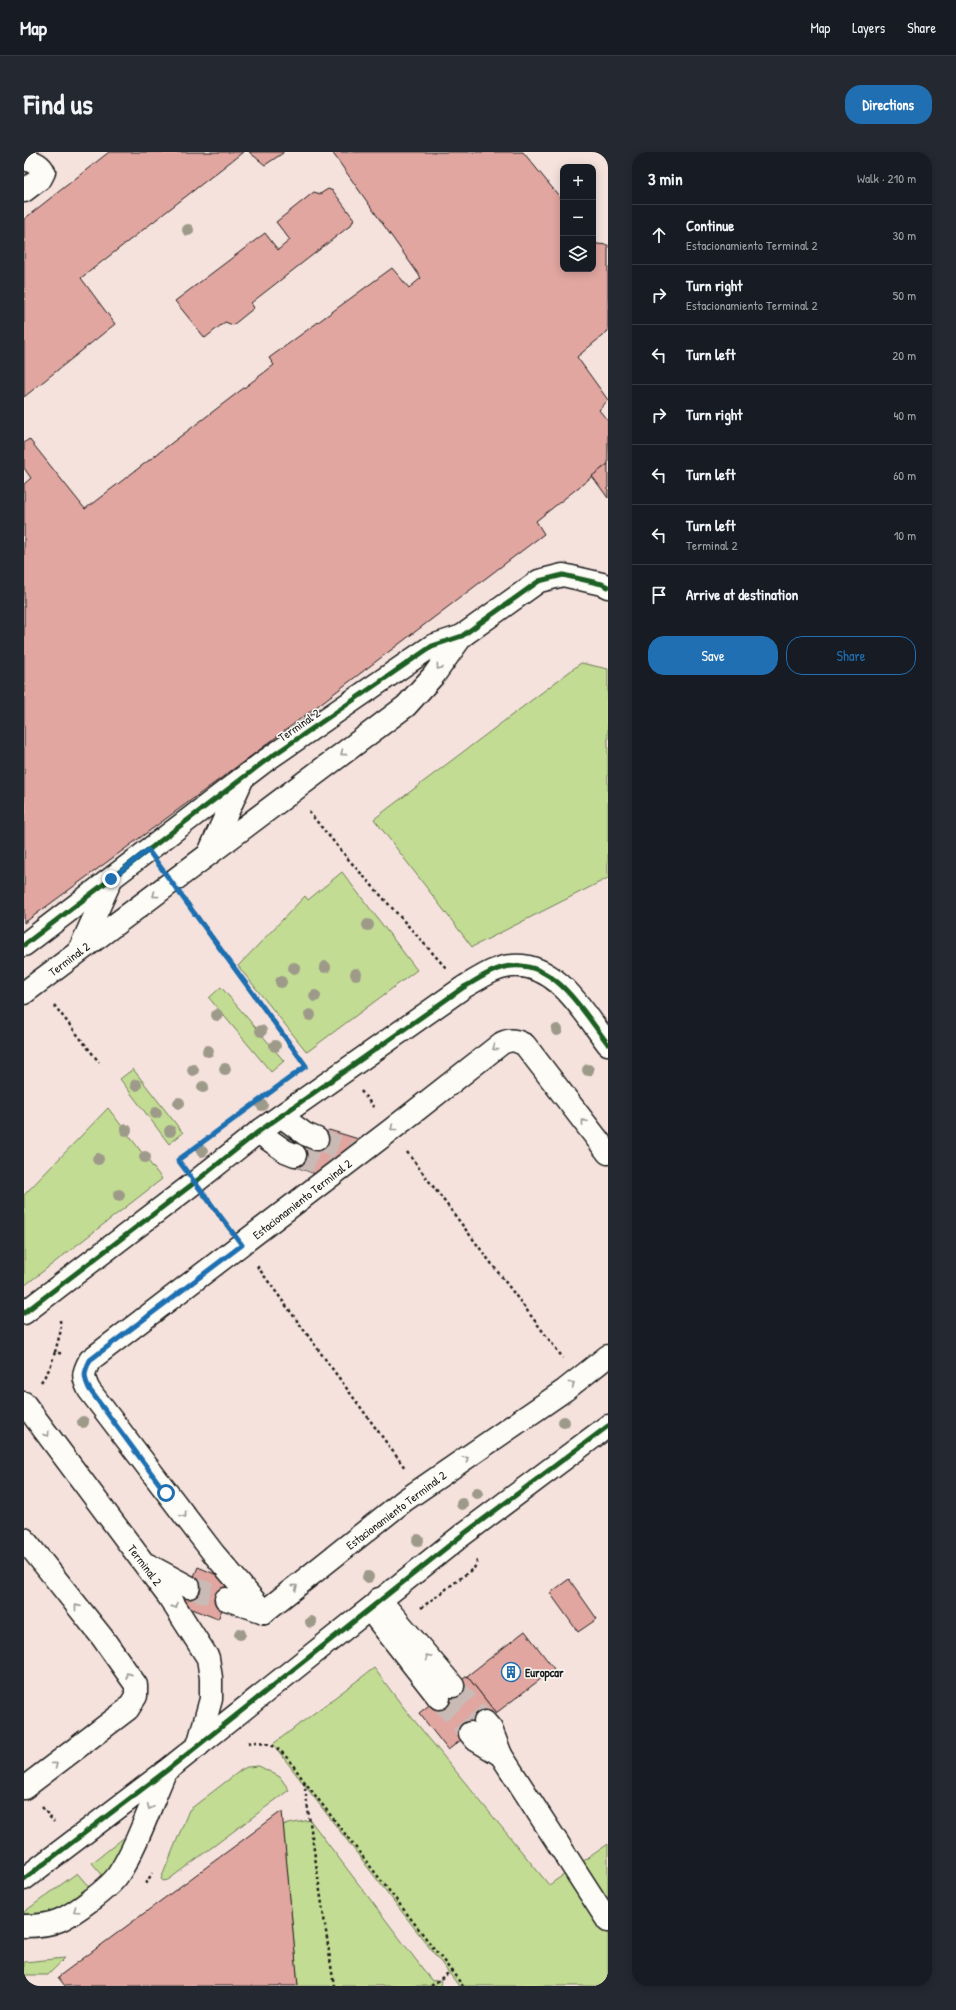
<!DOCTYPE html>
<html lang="en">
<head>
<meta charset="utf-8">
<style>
	body { margin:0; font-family:"Patrick Hand",sans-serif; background:#242831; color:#f1f3f6 }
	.controls { position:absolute; right:12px; top:12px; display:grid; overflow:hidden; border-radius:8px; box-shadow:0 2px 10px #0003 }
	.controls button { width:36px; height:36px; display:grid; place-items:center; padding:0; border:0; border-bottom:1px solid #363941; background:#171b24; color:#f1f3f6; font:20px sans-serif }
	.stop { position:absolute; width:12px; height:12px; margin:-9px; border:3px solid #1f6fb2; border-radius:50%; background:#fff }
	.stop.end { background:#1f6fb2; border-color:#fff; box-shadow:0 1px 4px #0008 }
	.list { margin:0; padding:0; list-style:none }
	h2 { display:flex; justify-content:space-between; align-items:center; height:52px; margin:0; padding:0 16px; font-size:17px }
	h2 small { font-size:13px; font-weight:400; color:#9ea1a6 }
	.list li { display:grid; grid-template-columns:26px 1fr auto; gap:12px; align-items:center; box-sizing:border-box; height:60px; padding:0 16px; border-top:1px solid #363941 }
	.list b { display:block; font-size:15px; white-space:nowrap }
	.list p { margin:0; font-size:13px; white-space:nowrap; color:#9ea1a6 }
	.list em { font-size:13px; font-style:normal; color:#9ea1a6 }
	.actions { display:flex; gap:8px; padding:12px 16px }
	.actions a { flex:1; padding:9px 0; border:1px solid #1f6fb2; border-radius:16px; text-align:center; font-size:14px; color:#1f6fb2 }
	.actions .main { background:#1f6fb2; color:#fff }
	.icon { flex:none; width:22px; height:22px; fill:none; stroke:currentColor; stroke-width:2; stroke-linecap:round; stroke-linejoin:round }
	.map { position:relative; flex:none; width:584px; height:1834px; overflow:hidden; border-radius:16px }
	header { display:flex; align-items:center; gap:24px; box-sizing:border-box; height:56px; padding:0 20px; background:#171b24; border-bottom:1px solid #363941 }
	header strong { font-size:19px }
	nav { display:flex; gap:22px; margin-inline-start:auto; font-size:14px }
	.intro { display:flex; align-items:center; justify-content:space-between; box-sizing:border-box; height:96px; padding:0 24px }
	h1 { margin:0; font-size:28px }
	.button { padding:10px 18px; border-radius:16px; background:#1f6fb2; color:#fff; font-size:14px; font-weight:700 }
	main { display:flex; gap:24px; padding:0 24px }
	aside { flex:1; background:#171b24; border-radius:16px; box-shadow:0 2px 10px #0003 }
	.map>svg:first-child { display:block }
	.green { fill:#c2dc93; stroke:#6f7c58 }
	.building { fill:#e1a6a0; stroke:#1c1c1c }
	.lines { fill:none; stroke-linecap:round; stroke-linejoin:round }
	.minor-tunnel { stroke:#cabab6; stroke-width:22; stroke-dasharray:22 11; stroke-linecap:butt }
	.minor-casing { stroke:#1c1c1c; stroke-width:25 }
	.path { stroke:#1c1c1c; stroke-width:2.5; stroke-dasharray:3 3; stroke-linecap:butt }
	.minor { stroke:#fdfcf7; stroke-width:22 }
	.cycleway-casing { stroke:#fdfcf7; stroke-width:8 }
	.cycleway { stroke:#1b5e20; stroke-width:5 }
	.tree { fill:#9e9a8a }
	.oneway { stroke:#989794 }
	.route { stroke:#1f6fb2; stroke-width:5 }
	.labels { text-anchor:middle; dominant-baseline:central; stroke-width:3; stroke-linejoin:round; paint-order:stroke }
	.street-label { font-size:12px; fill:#1c1c1c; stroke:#fdfcf7 }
	.poi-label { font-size:12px; font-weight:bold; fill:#1c1c1c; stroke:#fdfcf7; text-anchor:start }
</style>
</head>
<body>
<header>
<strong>Map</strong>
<nav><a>Map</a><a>Layers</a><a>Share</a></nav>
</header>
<div class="intro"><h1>Find us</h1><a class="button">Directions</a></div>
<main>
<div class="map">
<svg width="584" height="1834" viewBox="0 0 584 1834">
	<rect width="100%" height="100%" fill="#f5e2dd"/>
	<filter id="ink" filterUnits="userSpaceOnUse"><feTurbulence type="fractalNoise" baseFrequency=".025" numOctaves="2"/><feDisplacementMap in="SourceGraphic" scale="8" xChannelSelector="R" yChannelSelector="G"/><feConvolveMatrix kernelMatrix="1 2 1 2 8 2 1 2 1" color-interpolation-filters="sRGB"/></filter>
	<g filter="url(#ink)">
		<g class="green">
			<polygon points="557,511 584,517 584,726 448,795 350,667"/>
			<polygon points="318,720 393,818 283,900 214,814 281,744 284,748"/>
			<polygon points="197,835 260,909 247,920 185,846"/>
			<polygon points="109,917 159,981 145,992 96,927"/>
			<polygon points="84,956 138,1027 0,1134 0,1043"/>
			<polygon points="350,1516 380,1556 525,1733 584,1692 584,1834 435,1834 249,1592"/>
			<polygon points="235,1614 256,1625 265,1638 144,1728 139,1729 137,1727 165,1658 217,1618 223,1615"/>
			<polygon points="286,1668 408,1829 416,1828 418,1832 416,1834 274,1834 259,1673"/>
			<polygon points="102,1684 104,1686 80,1725 68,1711"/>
			<polygon points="53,1721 66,1736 36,1760 0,1765 0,1760"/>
			<polygon points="41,1806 24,1823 0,1823 0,1810"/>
		</g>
		<g class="building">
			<polygon points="85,0 219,0 57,126 91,172 0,245 0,67"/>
			<polygon points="225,0 259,0 259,1 241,13"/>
			<polygon points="308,0 499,0 539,49 539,117 569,117 569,87 573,92 584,93 584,179 553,205 584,248 575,258 584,269 584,312 512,369 520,382 234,599 0,771 0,332 7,326 0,316 0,291 5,287 61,357 250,213 245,206 368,116 385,136 397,126"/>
			<polygon points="304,37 309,39 330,67 327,73 227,151 230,156 209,173 201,170 181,186 151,149 241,81 254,98 266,88 252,70 290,40 296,42"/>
			<polygon points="584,312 584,346 568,324"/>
			<polygon points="305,978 341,989 294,1023 261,1011"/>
			<polygon points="174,1415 210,1430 194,1467 158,1453"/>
			<polygon points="545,1427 573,1467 554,1480 526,1441"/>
			<polygon points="501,1479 530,1517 472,1561 443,1524"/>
			<polygon points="443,1524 472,1561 424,1598 395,1561"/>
			<polygon points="258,1659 274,1834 41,1834 34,1825"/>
		</g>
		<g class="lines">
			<g class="minor-tunnel">
				<polyline points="293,987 327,999"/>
				<polyline points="271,1003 305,1015"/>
				<polyline points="165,1435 202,1447"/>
				<polyline points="429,1534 461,1570"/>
				<polyline points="415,1546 446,1581"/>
			</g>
			<g class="minor-casing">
				<g id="minor">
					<path d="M0 6C8 10 17 12 20 20L17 26 0 39"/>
					<polyline points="185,701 217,630"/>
					<polyline points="0,793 241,609 408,494 438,484 515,429 539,423 578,432 584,435"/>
					<polyline points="55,799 86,730"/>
					<polyline points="0,841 382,554 410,523 438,484"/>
					<polyline points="257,964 281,982 293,987"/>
					<polyline points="234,980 261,999 271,1003"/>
					<path d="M0 1161 170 1031 234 980 440 835C455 827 470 815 488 814 533 810 560 861 584 892"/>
					<polyline points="0,1251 145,1445 184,1506 187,1526 187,1547 174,1594"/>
					<polyline points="0,1387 78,1485 112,1533 112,1544 104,1557 0,1636"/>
					<polyline points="124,1413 165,1435"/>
					<polyline points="202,1447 240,1460"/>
					<polyline points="355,1447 429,1534"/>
					<path d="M240 1460 190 1402 65 1238C58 1224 59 1221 66 1208L367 978 478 891C487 887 492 888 501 893L584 1001"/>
					<polyline points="240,1460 381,1348 541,1238 584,1204"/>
					<polyline points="353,1467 415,1546"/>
					<polyline points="446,1581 452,1588 477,1603 467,1577 461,1570"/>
					<polyline points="477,1603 584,1769"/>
					<polyline points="0,1727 142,1619 437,1384 584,1274"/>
					<path d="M0 1774C12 1774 25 1773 36 1768 50 1762 85 1736 94 1723 113 1694 127 1652 141 1620"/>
				</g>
			</g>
			<g class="path">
				<polyline points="285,660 325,708 422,816"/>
				<polyline points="163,751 281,913"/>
				<polyline points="30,853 75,910"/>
				<polyline points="337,939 351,957"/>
				<polyline points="383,1000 539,1206"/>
				<polyline points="186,1052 201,1072"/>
				<polyline points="233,1114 381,1316"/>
				<polyline points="36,1168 37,1178 31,1200 39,1202"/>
				<polyline points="17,1230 26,1216 31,1200"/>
				<polyline points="397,1456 450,1416 453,1411 452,1406"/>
				<path d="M224 1591C253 1585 265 1608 280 1629L439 1834"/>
				<polyline points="280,1630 310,1834"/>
				<polyline points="18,1655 30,1670"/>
				<polyline points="122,1732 128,1721"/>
				<polyline points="407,1834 427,1819"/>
			</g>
			<use href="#minor" class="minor"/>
			<g class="cycleway-casing">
				<g id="cycleway">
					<polyline points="0,793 241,609 408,494 438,484 515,429 539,423 578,432 584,435"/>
					<path d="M0 1161 170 1031 234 980 440 835C455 827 470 815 488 814 533 810 560 861 584 892"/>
					<polyline points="0,1727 142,1619 437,1384 584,1274"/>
				</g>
			</g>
			<use href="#cycleway" class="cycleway"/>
		</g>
		<g class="tree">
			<circle cx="164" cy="78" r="6"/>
			<circle cx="344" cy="773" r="6"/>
			<circle cx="301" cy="815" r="6"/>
			<circle cx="270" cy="816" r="6"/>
			<circle cx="332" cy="822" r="6"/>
			<circle cx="257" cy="830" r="6"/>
			<circle cx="291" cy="844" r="6"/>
			<circle cx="193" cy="863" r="6"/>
			<circle cx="286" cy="863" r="6"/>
			<circle cx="533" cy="878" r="6"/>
			<circle cx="237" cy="879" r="6"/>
			<circle cx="251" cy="894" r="6"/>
			<circle cx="184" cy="899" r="6"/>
			<circle cx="201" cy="917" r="6"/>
			<circle cx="169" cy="918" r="6"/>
			<circle cx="564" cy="918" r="6"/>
			<circle cx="112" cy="933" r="6"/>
			<circle cx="179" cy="935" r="6"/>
			<circle cx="155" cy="951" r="6"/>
			<circle cx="238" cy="953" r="6"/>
			<circle cx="132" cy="961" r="6"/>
			<circle cx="102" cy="978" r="6"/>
			<circle cx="146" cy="979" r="6"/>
			<circle cx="178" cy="999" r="6"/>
			<circle cx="121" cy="1005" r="6"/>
			<circle cx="74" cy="1007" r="6"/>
			<circle cx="95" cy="1043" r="6"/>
			<circle cx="59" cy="1270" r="6"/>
			<circle cx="540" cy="1270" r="6"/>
			<circle cx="453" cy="1341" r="6"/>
			<circle cx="438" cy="1352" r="6"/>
			<circle cx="394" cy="1388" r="6"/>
			<circle cx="344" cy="1425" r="6"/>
			<circle cx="287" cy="1470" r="6"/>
			<circle cx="216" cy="1482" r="6"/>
		</g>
		<defs><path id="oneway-chevron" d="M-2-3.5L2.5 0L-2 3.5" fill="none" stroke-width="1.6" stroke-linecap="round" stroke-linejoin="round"/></defs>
		<g class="oneway">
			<use href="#oneway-chevron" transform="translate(415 515) rotate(126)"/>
			<use href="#oneway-chevron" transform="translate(319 601) rotate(143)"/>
			<use href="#oneway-chevron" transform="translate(131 743) rotate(143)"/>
			<use href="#oneway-chevron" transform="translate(471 896) rotate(142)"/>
			<use href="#oneway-chevron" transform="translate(560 970) rotate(-128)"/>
			<use href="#oneway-chevron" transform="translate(369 976) rotate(142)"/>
			<use href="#oneway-chevron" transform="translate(548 1232) rotate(-38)"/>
			<use href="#oneway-chevron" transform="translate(23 1282) rotate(54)"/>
			<use href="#oneway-chevron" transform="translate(442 1307) rotate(-35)"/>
			<use href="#oneway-chevron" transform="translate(160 1363) rotate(52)"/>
			<use href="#oneway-chevron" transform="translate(271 1435) rotate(-38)"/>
			<use href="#oneway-chevron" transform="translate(151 1454) rotate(58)"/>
			<use href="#oneway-chevron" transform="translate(53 1455) rotate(-129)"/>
			<use href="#oneway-chevron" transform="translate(404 1505) rotate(-131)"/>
			<use href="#oneway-chevron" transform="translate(104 1523) rotate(-125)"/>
			<use href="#oneway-chevron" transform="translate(31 1613) rotate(-37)"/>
			<use href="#oneway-chevron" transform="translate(126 1655) rotate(114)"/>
			<use href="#oneway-chevron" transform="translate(52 1758) rotate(145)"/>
		</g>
	</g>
	<g class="lines" filter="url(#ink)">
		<path class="route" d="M87 727 124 698 282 914 154 1008 218 1093 66 1208C60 1220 59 1225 66 1238L142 1341"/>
	</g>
	<defs>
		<g id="building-ring" transform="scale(1)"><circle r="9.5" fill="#fdfcf7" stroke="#1f6fb2" stroke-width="1.5"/><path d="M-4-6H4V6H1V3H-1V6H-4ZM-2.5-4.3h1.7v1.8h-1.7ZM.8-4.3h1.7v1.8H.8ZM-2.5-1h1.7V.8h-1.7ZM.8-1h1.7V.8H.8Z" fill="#1f6fb2"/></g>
	</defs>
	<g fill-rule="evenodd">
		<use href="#building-ring" x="487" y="1520"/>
	</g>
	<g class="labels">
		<g class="street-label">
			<text transform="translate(275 573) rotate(-35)">Terminal 2</text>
			<text transform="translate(45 807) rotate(-37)">Terminal 2</text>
			<text transform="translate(278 1047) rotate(-38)">Estacionamiento Terminal 2</text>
			<text transform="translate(372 1358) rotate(-37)">Estacionamiento Terminal 2</text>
			<text transform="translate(121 1413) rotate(53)">Terminal 2</text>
		</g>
		<g class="poi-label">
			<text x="501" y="1520">Europcar</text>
		</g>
	</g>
</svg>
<div class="controls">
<button>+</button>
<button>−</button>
<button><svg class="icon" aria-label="layers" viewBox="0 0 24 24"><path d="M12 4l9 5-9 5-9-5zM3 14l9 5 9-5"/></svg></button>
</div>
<div class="stop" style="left:142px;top:1341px"></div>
<div class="stop end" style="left:87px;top:727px"></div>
</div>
<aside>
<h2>3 min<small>Walk · 210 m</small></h2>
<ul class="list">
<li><svg class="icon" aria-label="ahead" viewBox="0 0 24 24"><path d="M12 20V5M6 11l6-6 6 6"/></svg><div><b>Continue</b><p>Estacionamiento Terminal 2</p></div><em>30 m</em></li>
<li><svg class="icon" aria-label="right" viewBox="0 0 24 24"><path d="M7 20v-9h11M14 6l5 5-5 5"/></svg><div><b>Turn right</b><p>Estacionamiento Terminal 2</p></div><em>50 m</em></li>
<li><svg class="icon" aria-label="left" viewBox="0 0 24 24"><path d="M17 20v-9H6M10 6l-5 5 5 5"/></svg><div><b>Turn left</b></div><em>20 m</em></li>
<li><svg class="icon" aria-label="right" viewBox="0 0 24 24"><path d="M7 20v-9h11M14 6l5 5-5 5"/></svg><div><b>Turn right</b></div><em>40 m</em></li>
<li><svg class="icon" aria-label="left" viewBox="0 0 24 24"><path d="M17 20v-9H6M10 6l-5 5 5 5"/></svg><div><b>Turn left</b></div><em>60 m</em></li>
<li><svg class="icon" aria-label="left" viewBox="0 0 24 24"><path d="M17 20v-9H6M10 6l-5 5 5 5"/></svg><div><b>Turn left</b><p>Terminal 2</p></div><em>10 m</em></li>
<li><svg class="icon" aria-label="arrive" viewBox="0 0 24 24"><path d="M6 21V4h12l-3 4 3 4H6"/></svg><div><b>Arrive at destination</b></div></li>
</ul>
<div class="actions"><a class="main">Save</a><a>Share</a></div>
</aside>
</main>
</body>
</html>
